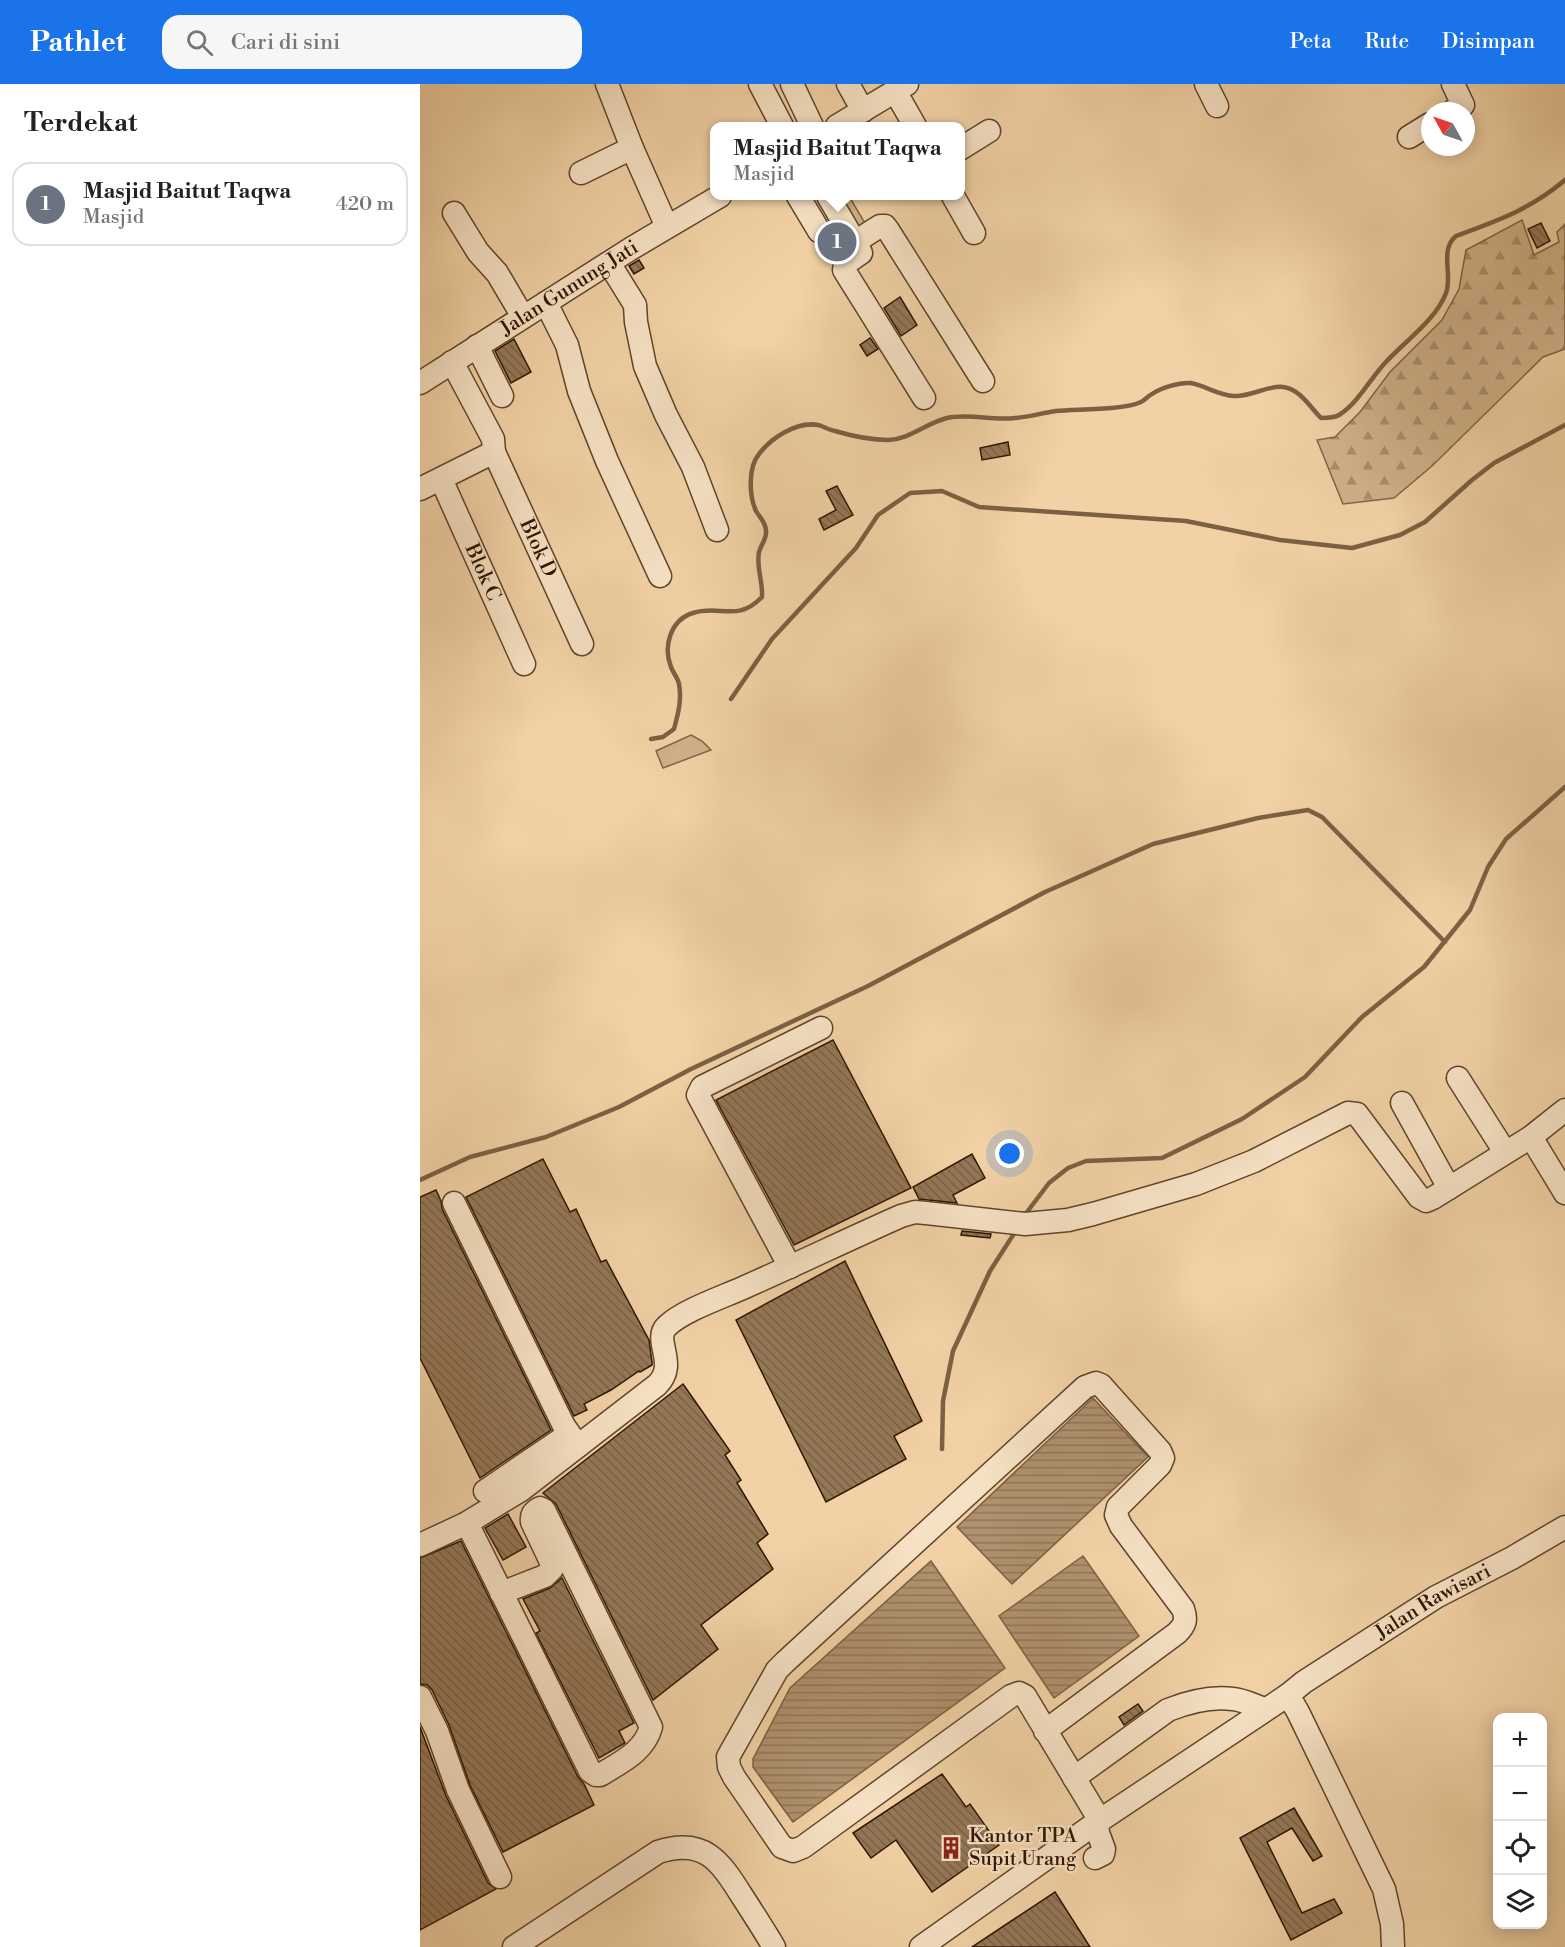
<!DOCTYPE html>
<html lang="id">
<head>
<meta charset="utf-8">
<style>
	body { margin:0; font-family:"Libre Bodoni",serif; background:#f6f6f6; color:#222 }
	.controls { position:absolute; right:18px; bottom:18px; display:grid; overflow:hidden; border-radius:12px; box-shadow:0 3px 15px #0003 }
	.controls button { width:54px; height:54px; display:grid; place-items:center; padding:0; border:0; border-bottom:2px solid #e0e0e0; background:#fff; color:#222; font:30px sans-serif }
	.compass { position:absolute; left:1001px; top:18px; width:54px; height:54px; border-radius:50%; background:#fff; box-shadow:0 3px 15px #0003; rotate:310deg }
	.you { position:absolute; left:590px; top:1070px; width:21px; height:21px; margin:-15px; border:4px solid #fff; border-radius:50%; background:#1a73e8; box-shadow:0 0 0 9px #1a73e833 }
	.badge { display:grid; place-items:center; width:39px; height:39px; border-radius:50%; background:#1a73e8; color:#fff; font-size:20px; font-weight:700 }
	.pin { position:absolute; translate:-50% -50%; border:3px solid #fff; box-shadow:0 2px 6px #0006 }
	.popup { position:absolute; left:290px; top:38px; width:255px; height:78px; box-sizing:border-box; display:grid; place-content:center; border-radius:12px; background:#fff; filter:drop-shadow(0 2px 4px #0005); font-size:20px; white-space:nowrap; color:#767676 }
	.popup b { font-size:22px; color:#222 }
	.popup::after { content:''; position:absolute; left:50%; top:100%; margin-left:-12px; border:12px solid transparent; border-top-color:#fff }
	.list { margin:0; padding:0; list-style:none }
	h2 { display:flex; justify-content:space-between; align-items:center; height:78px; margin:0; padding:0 24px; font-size:26px }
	h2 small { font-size:20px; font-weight:400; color:#767676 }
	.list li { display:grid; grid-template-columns:39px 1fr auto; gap:18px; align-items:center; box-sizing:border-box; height:84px; margin:0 12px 12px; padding:0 12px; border:2px solid #e0e0e0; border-radius:18px }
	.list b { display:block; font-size:22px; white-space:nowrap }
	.list p { margin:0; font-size:20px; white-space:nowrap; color:#767676 }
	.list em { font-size:20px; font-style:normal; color:#767676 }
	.icon { flex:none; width:33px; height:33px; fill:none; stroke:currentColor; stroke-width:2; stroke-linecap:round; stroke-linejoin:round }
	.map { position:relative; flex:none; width:1145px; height:1863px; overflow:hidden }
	header { display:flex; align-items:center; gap:36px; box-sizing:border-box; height:84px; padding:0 30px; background:#1a73e8; color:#fff }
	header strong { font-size:28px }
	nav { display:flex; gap:33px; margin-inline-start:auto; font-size:21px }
	.search { width:420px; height:54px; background:#f6f6f6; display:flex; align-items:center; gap:15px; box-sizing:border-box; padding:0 21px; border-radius:18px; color:#767676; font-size:22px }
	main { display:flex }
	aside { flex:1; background:#fff }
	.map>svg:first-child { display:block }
	.green { fill:#d0b189; stroke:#806446; stroke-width:1.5 }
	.forest { fill:url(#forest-firs); stroke:#806446; stroke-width:1.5 }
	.water { fill:url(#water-rules); stroke:#7c6043; stroke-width:1.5 }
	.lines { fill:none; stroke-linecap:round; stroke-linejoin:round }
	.stream { stroke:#7c6043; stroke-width:4.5 }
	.building { fill:url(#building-back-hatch); stroke:#301602; stroke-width:1.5 }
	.minor-casing { stroke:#60452b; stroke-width:25 }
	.minor { stroke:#f6e1c4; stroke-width:22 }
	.labels { text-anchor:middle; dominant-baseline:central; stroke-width:4.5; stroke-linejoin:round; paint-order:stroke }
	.street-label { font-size:20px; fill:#301602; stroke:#f6e1c4 }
	.poi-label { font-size:20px; fill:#301602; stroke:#f6e1c4; text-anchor:start }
</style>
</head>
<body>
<header>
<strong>Pathlet</strong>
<div class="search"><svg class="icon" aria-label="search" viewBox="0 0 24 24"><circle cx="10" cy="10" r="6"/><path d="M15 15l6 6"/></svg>Cari di sini</div>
<nav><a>Peta</a><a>Rute</a><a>Disimpan</a></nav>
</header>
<main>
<aside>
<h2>Terdekat<small></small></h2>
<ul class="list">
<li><span class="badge" style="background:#6b7280">1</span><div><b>Masjid Baitut Taqwa</b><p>Masjid</p></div><em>420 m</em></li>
</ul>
</aside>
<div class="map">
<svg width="1145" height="1863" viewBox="0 0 1145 1863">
	<defs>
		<pattern id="forest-firs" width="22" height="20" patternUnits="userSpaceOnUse" patternTransform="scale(1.5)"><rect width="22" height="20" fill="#d0b189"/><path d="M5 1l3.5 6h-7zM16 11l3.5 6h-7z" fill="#a98f6e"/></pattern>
		<pattern id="water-rules" width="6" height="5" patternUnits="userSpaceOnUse" patternTransform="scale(1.5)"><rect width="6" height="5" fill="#af916e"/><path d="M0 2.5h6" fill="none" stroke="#8f7558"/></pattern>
		<pattern id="building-back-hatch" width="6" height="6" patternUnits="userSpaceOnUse" patternTransform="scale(1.5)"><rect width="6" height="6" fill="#947757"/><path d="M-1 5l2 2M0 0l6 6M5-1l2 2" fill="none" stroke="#796146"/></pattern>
	</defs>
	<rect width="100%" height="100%" fill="#f1d1a5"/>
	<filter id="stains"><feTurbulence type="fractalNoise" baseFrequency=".00333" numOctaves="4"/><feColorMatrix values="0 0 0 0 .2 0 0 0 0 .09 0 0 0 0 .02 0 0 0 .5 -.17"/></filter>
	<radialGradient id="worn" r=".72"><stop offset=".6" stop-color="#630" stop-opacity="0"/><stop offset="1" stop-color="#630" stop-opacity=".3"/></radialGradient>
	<g class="green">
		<polygon points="412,112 429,112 446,141 436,148"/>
		<polygon points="271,651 282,657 291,666 243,684 236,667"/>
	</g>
	<polygon class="forest" points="1102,136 1114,171 1139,158 1137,148 1145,140 1145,265 1123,273 1012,382 974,414 923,420 897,356 915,353 940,328 970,288 1022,236 1039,205 1046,166"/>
	<g class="water">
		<polygon points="673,1314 728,1373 592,1500 537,1443"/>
		<polygon points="663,1472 719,1552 634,1614 579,1532"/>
		<polygon points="511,1477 585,1584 373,1738 333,1683 333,1675 370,1604"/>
	</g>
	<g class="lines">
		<g class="stream">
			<polyline points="311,615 352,555 436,464 458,431 490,409 522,407 559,423 766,437 860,456 932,464 980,451 1005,438 1052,396 1074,379 1145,341"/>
			<path d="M231 655 243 653 254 645C258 630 262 616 259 600 258 594 253 589 251 583 243 563 250 536 273 529 300 520 317 539 342 513 343 497 336 483 339 468 341 461 347 454 346 447 346 438 340 434 336 427 329 412 328 383 339 370 351 354 377 337 398 341 403 342 409 346 415 347 432 352 451 356 468 356 491 355 506 339 527 334 550 329 572 337 595 334 609 333 622 329 636 327 656 325 705 326 721 318 725 316 728 312 732 310 741 304 759 298 771 299 786 302 798 311 814 312 830 313 849 301 863 303 880 305 890 323 901 334 907 334 914 334 919 331 938 319 950 295 965 279 984 258 1016 236 1026 209 1033 191 1019 166 1036 152 1079 136 1109 126 1145 96"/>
			<polyline points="0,1096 50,1073 126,1053 199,1023 271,985 448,902 625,808 733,760 838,734 888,726 902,733 1025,858"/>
			<polyline points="604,1132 629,1099 648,1084 666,1077 742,1074 822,1035 885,993 942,933 1004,883 1050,826 1068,783 1086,755 1145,703"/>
			<polyline points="522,1365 523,1317 533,1267 570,1187 597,1145"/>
		</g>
	</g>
	<g class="building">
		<polygon points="1121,139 1130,157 1117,164 1108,145"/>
		<polygon points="412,146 423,165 413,173 405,159 410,154"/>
		<polygon points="219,176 224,184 214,190 209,182"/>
		<polygon points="480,213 497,241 481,252 464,224"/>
		<polygon points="450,254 458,265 447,272 440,261"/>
		<polygon points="94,255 111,288 91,299 75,267"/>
		<polygon points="588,358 590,371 562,376 560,364"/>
		<polygon points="417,402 433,431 404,446 399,435 416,426 406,407"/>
		<polygon points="413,956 491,1104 374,1161 296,1016"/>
		<polygon points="552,1070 565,1094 533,1111 537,1119 499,1115 493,1103"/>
		<polygon points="123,1075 150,1128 156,1125 181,1178 186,1176 229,1256 232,1278 232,1281 220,1288 219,1287 191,1306 164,1320 167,1326 154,1332 46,1113"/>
		<polygon points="16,1106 21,1117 22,1125 131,1346 60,1394 0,1274 0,1113"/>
		<polygon points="542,1147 571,1150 570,1154 541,1151"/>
		<polygon points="425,1177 502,1337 474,1352 486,1375 406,1418 316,1236"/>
		<polygon points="263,1300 310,1367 305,1371 321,1396 317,1399 348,1450 337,1459 353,1485 281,1541 298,1565 233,1616 136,1420 123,1409"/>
		<polygon points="88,1430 106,1463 83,1476 65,1444"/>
		<polygon points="41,1457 158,1693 164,1700 174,1721 83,1768 50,1701 29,1641 12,1606 7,1601 0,1600 0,1474"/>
		<polygon points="142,1494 214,1639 199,1647 205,1659 179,1674 116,1549 120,1547 103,1515 130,1504"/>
		<polygon points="718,1620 723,1627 704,1641 699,1633"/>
		<polygon points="0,1643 26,1712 68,1799 76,1805 0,1846"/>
		<polygon points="522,1690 546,1723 550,1720 579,1761 512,1808 476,1756 451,1774 433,1749"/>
		<polygon points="874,1724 902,1772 893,1777 872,1744 847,1758 882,1829 914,1815 922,1829 871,1856 820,1754"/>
		<polygon points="635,1808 670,1863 552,1863"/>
	</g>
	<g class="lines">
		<g class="minor-casing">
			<g id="minor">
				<polyline points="187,0 212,64 247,143"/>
				<polyline points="340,0 362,42"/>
				<polyline points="372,0 392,42"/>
				<polyline points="428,0 443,27"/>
				<polyline points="786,0 797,22"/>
				<polyline points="475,7 495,42"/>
				<polyline points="1033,27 1043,21 1033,0"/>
				<polyline points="417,42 487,0"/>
				<polyline points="989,53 1010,40"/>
				<polyline points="540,65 569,47"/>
				<polyline points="161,89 212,64"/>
				<polyline points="378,112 399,147"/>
				<polyline points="408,112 435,158 460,142 465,142 468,146 563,297"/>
				<polyline points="533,112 554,149"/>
				<polyline points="34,129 58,168 77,189 103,233"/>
				<polyline points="435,158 441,169 425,180 424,186 504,314"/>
				<polyline points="189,179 215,221 216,238 225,282 246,331 273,383 297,446"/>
				<polyline points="126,219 147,261 159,307 187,377 240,492"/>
				<polyline points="57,262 82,312"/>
				<path id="s1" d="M32 278 73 355 74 368 162 560"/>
				<path id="s2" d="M0 299 212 164 300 112"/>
				<path id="s3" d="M21 395 104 580"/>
				<polyline points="0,405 74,368"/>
				<polyline points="1038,994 1085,1068"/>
				<polyline points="982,1019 1029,1104"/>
				<polyline points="1145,1026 1111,1053 1145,1109"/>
				<polyline points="34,1119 144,1342 158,1362"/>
				<polyline points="370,1183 278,1011 282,1003 401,944"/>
				<polyline points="65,1407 149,1350"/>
				<path d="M47 1439 170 1687 176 1691H180C201 1678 224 1668 231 1643L124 1426 120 1424C113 1428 111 1431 112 1438L131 1478 132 1485 125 1492 81 1509"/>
				<path d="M0 1461 47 1439 101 1406 237 1301C259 1280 232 1256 247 1242 264 1226 303 1213 325 1203 377 1180 429 1155 481 1132L495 1128 506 1129 605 1140 648 1136 673 1130 776 1100 834 1077 928 1029 937 1030 999 1113 1006 1117 1013 1114 1111 1053"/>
				<polyline points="868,1611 878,1628 964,1805 972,1840 973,1863"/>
				<polyline points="0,1613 17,1647 38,1706 80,1793"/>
				<path d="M625 1647 757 1549C765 1541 767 1536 763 1525L701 1442 696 1431 698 1423 740 1381 743 1374 740 1367 681 1301 676 1299 665 1303 365 1578 357 1586 308 1673 309 1683 314 1693 362 1763 373 1767 383 1763 591 1612 599 1609 605 1612 676 1730 678 1749 684 1765 683 1770 675 1774"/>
				<path d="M654 1694 748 1626C768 1618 791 1612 813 1615 824 1616 835 1622 845 1625"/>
				<path d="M94 1863 238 1768C284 1753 300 1777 322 1812 333 1829 344 1846 354 1863"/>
				<path id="s4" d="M501 1863 676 1739 868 1611 884 1598 1016 1513 1092 1474 1145 1443"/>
			</g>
		</g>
		<use href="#minor" class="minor"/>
	</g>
	<defs>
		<g id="building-bare" transform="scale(1.8)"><path d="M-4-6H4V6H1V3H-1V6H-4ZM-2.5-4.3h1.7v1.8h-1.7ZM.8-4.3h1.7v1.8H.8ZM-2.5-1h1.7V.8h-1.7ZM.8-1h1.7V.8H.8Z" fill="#8f2418" stroke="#f6e1c4" stroke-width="2.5" paint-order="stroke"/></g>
	</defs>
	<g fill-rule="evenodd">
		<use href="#building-bare" x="531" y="1764"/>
	</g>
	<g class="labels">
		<g class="street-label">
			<text stroke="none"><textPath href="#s2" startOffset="177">Jalan Gunung Jati</textPath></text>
			<text stroke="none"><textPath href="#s1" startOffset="206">Blok D</textPath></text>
			<text stroke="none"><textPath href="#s3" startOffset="102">Blok C</textPath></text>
			<text stroke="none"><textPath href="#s4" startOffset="618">Jalan Rawisari</textPath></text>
		</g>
		<g class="poi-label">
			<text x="549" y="1752">Kantor TPA<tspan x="549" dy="23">Supit Urang</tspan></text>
		</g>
	</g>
	<rect width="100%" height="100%" filter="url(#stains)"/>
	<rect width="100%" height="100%" fill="url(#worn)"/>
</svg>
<div class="controls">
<button>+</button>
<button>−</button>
<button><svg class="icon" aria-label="locate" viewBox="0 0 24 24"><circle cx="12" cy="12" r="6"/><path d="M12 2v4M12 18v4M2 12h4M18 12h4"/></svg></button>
<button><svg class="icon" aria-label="layers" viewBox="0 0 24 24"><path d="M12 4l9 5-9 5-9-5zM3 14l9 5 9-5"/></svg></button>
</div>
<svg class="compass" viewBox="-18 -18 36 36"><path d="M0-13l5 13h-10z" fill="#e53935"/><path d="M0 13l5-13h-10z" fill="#767676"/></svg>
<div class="you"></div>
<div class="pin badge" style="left:417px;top:158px;background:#6b7280">1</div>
<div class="popup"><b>Masjid Baitut Taqwa</b>Masjid</div>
</div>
</main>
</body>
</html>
